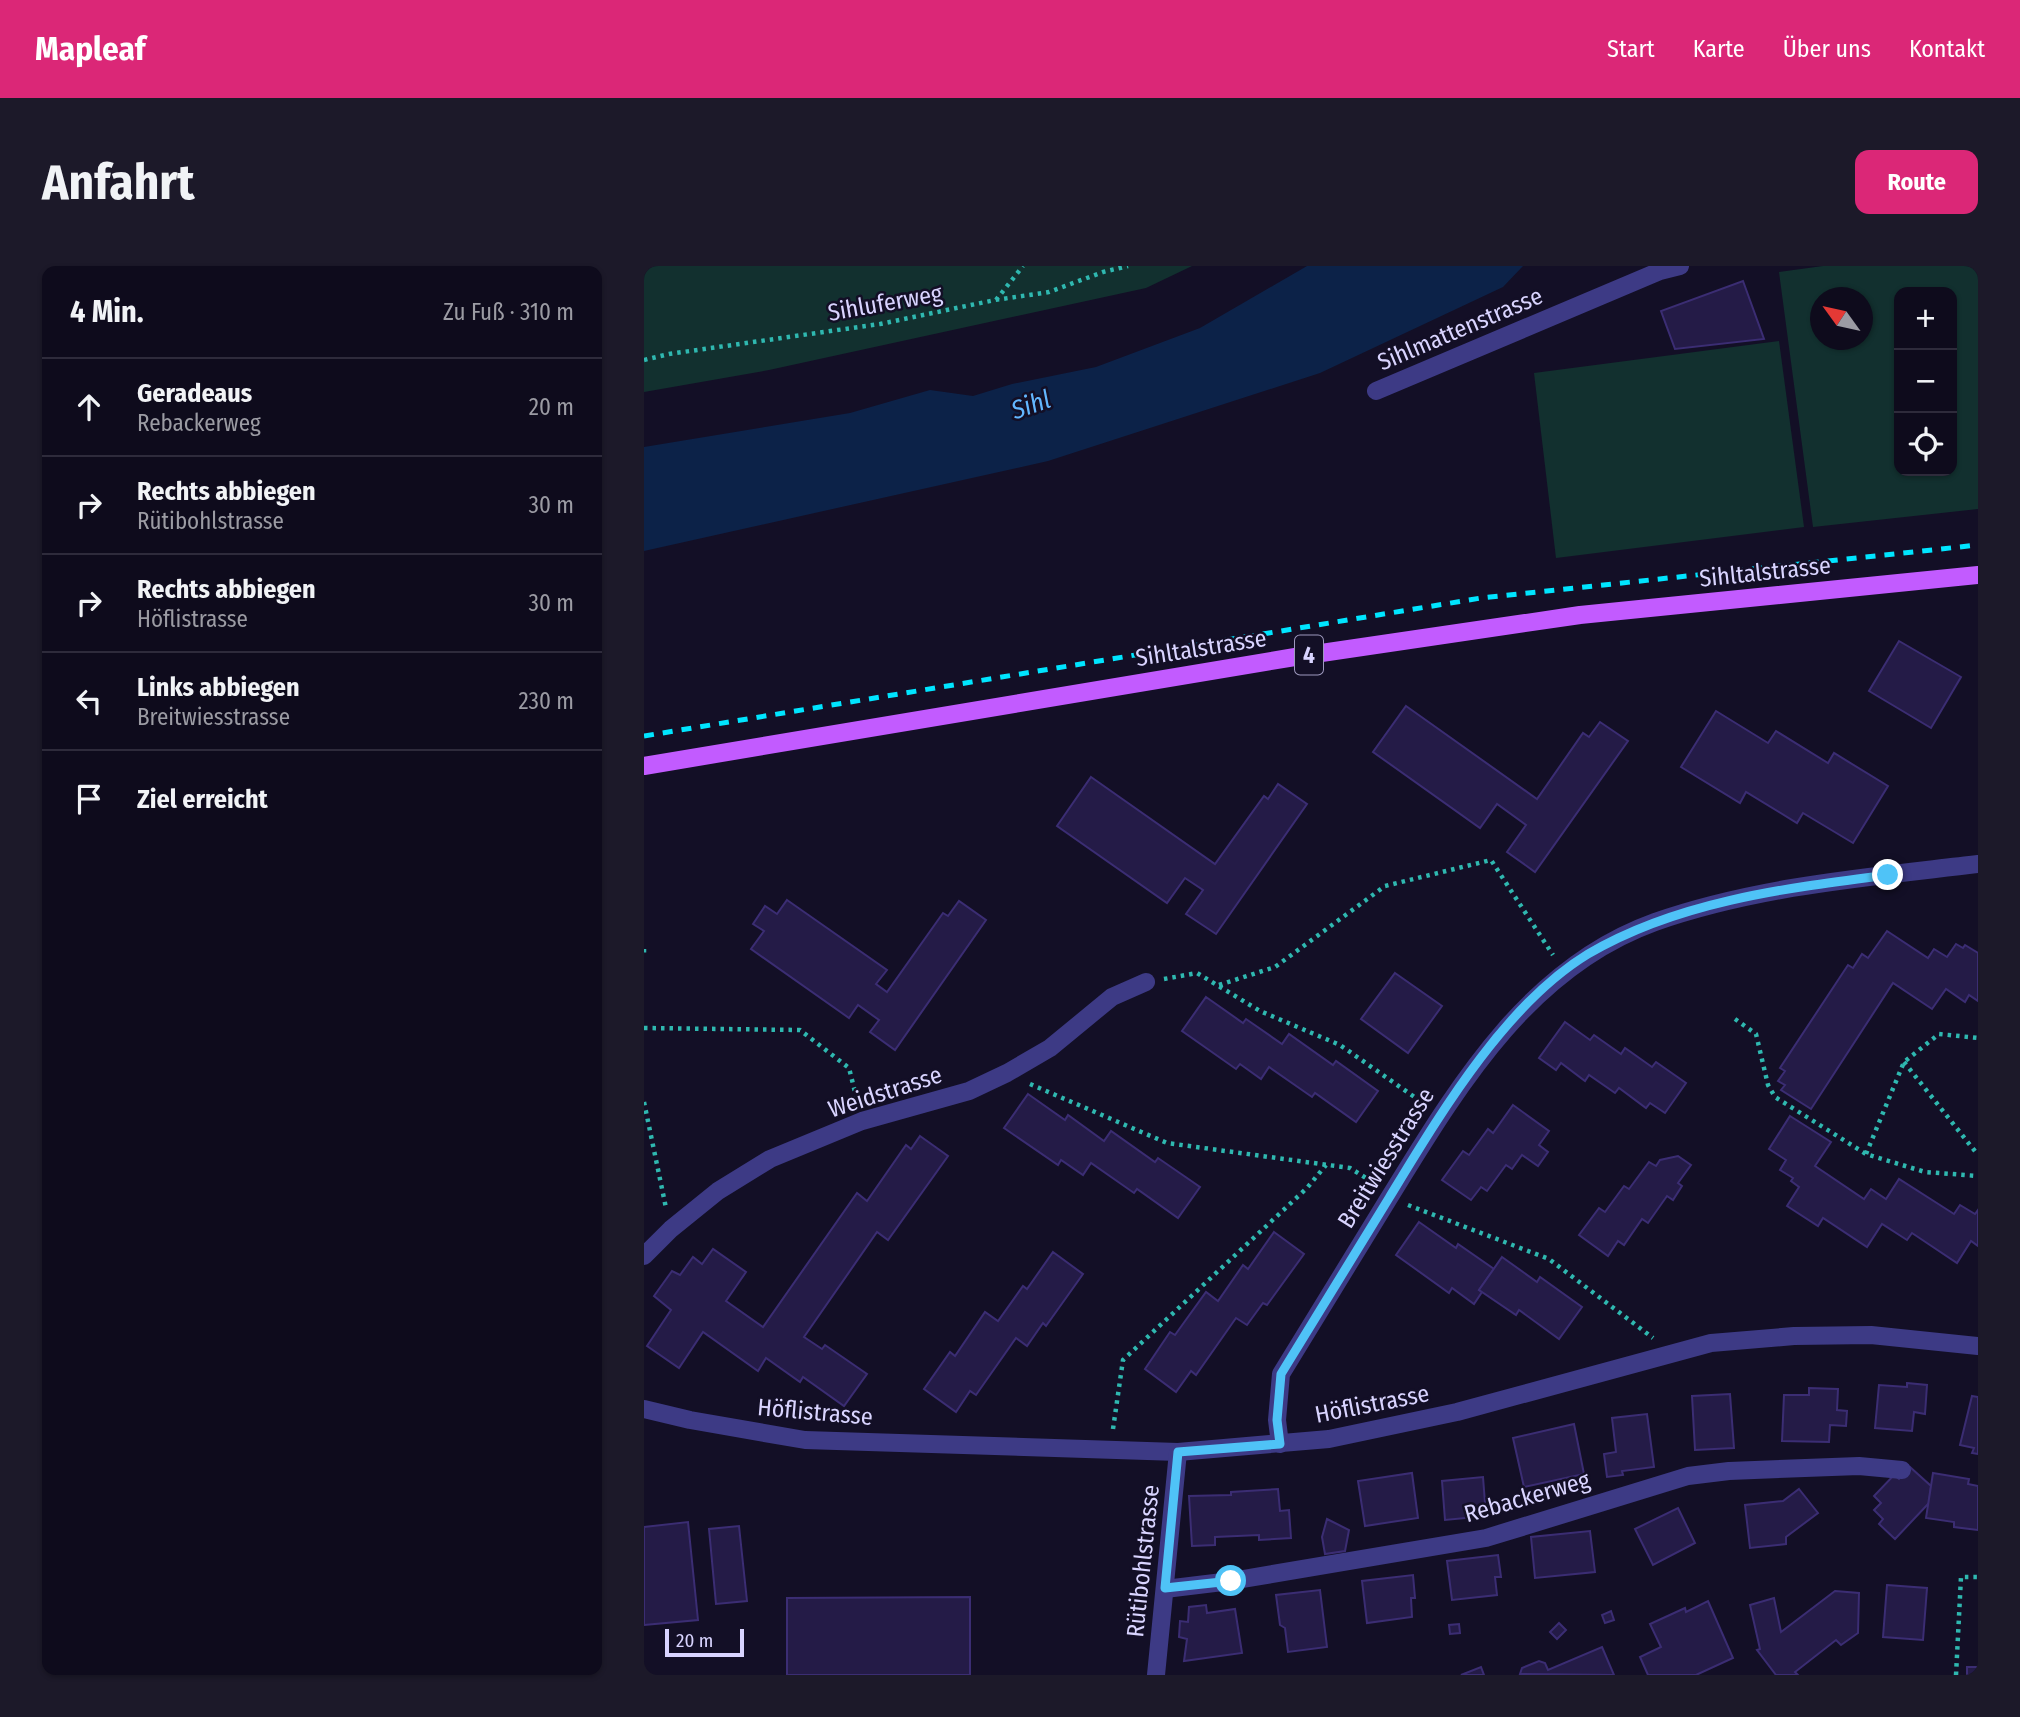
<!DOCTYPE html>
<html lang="de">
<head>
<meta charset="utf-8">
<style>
	body { margin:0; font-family:"Fira Sans Condensed",sans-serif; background:#1c1929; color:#f1f3f6 }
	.controls { position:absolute; right:21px; top:21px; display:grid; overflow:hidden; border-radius:14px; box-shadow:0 2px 5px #0004 }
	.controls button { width:63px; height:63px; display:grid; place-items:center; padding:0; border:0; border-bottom:2px solid #2e2b3b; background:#0e0b1c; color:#f1f3f6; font:35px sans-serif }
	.compass { position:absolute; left:1166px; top:21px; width:63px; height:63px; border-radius:50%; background:#0e0b1c; box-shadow:0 2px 5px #0004; rotate:303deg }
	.scale { position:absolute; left:21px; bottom:18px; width:79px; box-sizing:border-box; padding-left:7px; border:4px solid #d9d4ff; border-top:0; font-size:19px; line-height:24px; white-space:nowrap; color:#d9d4ff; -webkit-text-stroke:5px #130f26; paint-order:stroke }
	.stop { position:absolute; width:21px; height:21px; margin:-16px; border:5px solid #4fc3f7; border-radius:50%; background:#fff }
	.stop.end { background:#4fc3f7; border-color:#fff; box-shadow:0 2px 7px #0008 }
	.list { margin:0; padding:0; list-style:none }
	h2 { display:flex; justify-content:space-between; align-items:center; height:91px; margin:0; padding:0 28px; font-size:30px }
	h2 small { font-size:23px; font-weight:400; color:#9b9ba3 }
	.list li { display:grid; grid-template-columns:46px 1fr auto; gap:21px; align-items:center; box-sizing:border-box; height:98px; padding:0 28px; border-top:2px solid #2e2b3b }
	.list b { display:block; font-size:26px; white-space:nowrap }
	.list p { margin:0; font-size:23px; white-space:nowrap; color:#9b9ba3 }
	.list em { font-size:23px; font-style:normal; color:#9b9ba3 }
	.icon { flex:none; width:38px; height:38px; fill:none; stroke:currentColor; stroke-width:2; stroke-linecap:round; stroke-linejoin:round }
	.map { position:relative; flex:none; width:1334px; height:1409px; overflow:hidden; border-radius:14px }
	header { display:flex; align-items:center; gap:42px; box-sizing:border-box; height:98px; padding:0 35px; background:#db2777; color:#fff }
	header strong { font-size:33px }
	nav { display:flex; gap:38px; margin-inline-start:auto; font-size:24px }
	.intro { display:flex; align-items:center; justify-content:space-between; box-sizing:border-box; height:168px; padding:0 42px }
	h1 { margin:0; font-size:49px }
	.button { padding:18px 32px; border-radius:14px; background:#db2777; color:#fff; font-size:24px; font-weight:700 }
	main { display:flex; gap:42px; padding:0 42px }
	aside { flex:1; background:#0e0b1c; border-radius:14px; box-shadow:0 2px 5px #0004 }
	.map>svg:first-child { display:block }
	.green { fill:#12302f; fill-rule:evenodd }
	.water { fill:#0c2248 }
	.building { fill:#241b47; stroke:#3b2d73; stroke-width:2 }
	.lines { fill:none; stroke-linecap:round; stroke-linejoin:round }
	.path { stroke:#2fb8b0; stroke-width:4.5; stroke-dasharray:3.5 5; stroke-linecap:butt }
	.minor { stroke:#3d3a85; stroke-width:18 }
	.major { stroke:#c25bff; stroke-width:18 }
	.rail { stroke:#00e5ff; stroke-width:5; stroke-dasharray:10 9; stroke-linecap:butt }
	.route { stroke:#4fc3f7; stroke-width:9 }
	.labels { text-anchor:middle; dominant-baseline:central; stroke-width:5; stroke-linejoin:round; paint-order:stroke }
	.shield { fill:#130f26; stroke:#9e99be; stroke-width:2 }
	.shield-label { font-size:23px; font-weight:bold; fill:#d9d4ff }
	.street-label { font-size:24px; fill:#d9d4ff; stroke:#130f26 }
	.water-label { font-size:26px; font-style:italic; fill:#62b6ff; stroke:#130f26 }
</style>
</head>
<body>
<header>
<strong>Mapleaf</strong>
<nav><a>Start</a><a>Karte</a><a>Über uns</a><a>Kontakt</a></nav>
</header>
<div class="intro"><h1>Anfahrt</h1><a class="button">Route</a></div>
<main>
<aside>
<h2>4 Min.<small>Zu Fuß · 310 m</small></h2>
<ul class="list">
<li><svg class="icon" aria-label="ahead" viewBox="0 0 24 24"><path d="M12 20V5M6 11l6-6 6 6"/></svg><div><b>Geradeaus</b><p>Rebackerweg</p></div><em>20 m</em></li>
<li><svg class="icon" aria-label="right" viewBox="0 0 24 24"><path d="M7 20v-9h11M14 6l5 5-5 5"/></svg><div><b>Rechts abbiegen</b><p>Rütibohlstrasse</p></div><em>30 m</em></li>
<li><svg class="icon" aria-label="right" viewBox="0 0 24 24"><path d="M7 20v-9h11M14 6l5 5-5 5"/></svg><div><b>Rechts abbiegen</b><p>Höflistrasse</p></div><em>30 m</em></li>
<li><svg class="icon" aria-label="left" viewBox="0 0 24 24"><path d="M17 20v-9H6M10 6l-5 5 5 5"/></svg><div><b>Links abbiegen</b><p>Breitwiesstrasse</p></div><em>230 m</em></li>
<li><svg class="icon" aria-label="arrive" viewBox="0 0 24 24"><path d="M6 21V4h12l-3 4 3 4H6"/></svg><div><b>Ziel erreicht</b></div></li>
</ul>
</aside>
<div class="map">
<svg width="1334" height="1409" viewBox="0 0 1334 1409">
	<rect width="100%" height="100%" fill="#130f26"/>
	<g class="green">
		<polygon points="0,0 548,0 502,22 125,104 0,126"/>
		<path d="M1179 0H1334V243L1169 261 1135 6ZM1308 26V205H1255V26ZM1176 32H1218V74H1176Z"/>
		<polygon points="1135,75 1160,261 912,292 890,107"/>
	</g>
	<polygon class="water" points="663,0 879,0 859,21 676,107 404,195 0,285 0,181 206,147 286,124 329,130 368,118 452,101 556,62"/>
	<g class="building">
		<polygon points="1099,15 1120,73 1031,83 1017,45"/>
		<polygon points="1255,375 1317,411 1287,462 1225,425"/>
		<polygon points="762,440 893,533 939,467 945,471 956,456 984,475 891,606 863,586 882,559 853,538 836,562 729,486"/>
		<polygon points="1072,445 1124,477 1132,465 1184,497 1190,487 1244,520 1209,577 1159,547 1153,557 1102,526 1096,537 1037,501"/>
		<polygon points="447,511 571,598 620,530 624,533 634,518 663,538 572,668 542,648 559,624 541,612 523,637 413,560"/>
		<polygon points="143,634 243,704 232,718 243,726 299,647 304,650 315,635 342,654 251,784 226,766 235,754 214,739 205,752 107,683 120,665 109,658 121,640 133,648"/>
		<polygon points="1243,665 1284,692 1290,683 1303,691 1312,678 1319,682 1321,679 1334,687 1334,735 1325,729 1321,736 1302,723 1288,743 1249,717 1167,843 1137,824 1141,819 1134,815 1141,805 1136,802 1204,699 1209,702 1218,688 1224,692"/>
		<polygon points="751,707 798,740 764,787 717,753"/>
		<polygon points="562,731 599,757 602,753 638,778 645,768 689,799 692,795 734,825 712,856 671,827 668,831 625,801 617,813 596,798 592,803 538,765"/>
		<polygon points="921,756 946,774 950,769 977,788 981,782 1008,801 1012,796 1042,817 1021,847 1006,837 1002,842 975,822 971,827 945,809 941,815 917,797 912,804 895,792"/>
		<polygon points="384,828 421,854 424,849 460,875 467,865 511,896 514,892 556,921 534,952 493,923 490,927 447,897 439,909 417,894 414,899 360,862"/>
		<polygon points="869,839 905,865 895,879 904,886 894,900 878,889 868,903 862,899 843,925 837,921 827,934 798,914 819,885 825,889 844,863 849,867"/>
		<polygon points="1146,850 1187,876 1171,900 1220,933 1227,923 1242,933 1255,913 1310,948 1316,939 1331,948 1334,944 1334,980 1327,975 1313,997 1268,967 1263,974 1238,958 1223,981 1179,952 1174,960 1143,940 1155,921 1147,915 1149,912 1136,904 1142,894 1125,883"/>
		<polygon points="276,870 304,890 244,974 233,966 160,1071 178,1083 181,1079 223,1108 200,1140 159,1111 156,1116 122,1092 114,1105 59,1066 35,1102 3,1080 27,1044 10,1030 28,1005 36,1009 49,991 58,998 69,983 102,1006 82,1035 119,1061 213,927 223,935 262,879 267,883"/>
		<polygon points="1034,890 1047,899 1034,917 1038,920 1029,934 1023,930 1004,957 998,953 980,979 974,975 964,990 935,969 955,942 961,946 980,920 985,923 1005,896 1012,900 1016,894"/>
		<polygon points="775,956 812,982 814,978 850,1003 835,1024 838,1026 830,1038 808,1022 805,1027 752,989"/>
		<polygon points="630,966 660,988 623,1039 619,1037 603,1059 592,1052 552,1109 547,1105 532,1126 501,1103 526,1066 531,1069 562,1026 574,1035 599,999 604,1003"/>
		<polygon points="409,986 439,1008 402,1060 399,1057 383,1080 372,1072 332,1129 326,1125 312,1146 280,1123 306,1086 311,1090 341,1046 354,1055 379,1020 383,1023"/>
		<polygon points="858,991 893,1016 896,1011 938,1041 915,1073 875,1044 872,1049 835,1024"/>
		<polygon points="1263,1117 1283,1119 1281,1148 1270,1146 1268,1165 1231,1162 1235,1119 1263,1121"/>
		<polygon points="1165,1122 1194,1123 1193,1144 1203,1145 1202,1160 1186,1159 1185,1176 1138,1175 1140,1129 1165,1129"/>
		<polygon points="1086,1128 1090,1182 1051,1184 1048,1130"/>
		<polygon points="1328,1130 1334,1131 1334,1188 1328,1187 1330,1182 1316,1179"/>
		<polygon points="1003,1148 1010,1201 978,1205 979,1209 963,1211 960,1188 972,1186 968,1152"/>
		<polygon points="930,1158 940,1208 880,1221 869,1172"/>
		<polygon points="1266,1201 1287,1220 1285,1237 1251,1273 1235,1258 1239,1253 1230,1244 1237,1237 1230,1230 1250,1209 1255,1213"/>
		<polygon points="768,1207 774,1252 721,1260 714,1215"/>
		<polygon points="1289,1207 1325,1213 1324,1218 1334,1220 1334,1264 1310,1261 1310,1256 1282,1252"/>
		<polygon points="839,1211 842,1250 801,1254 798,1215"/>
		<polygon points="634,1223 636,1245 645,1244 647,1272 615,1274 615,1269 571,1271 571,1279 548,1280 545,1230 587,1229 587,1226"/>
		<polygon points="1155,1223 1174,1247 1142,1271 1142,1278 1106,1282 1101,1239 1139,1235"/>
		<polygon points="1034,1242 1051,1277 1009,1299 991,1263"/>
		<polygon points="683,1253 705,1264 701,1285 681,1288 678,1271"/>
		<polygon points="44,1256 54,1354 0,1359 0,1261"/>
		<polygon points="95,1260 103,1335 72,1338 65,1263"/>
		<polygon points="946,1265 951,1306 891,1312 887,1271"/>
		<polygon points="854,1289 857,1311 851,1311 853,1329 808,1334 803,1295"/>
		<polygon points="769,1309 771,1332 767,1332 768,1351 723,1357 718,1315"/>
		<polygon points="1243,1319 1283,1322 1279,1374 1239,1371"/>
		<polygon points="676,1324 683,1381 644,1386 641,1362 636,1359 632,1329"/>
		<polygon points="1191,1325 1215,1327 1214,1367 1197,1379 1192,1374 1151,1406 1154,1409 1132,1409 1113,1384 1116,1383 1106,1339 1130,1332 1137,1366"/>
		<polygon points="326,1331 326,1409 143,1409 143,1332"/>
		<polygon points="1064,1335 1089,1392 1052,1409 1004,1409 996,1391 1017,1381 1006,1358 1041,1342 1042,1346"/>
		<polygon points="562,1339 563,1347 591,1343 598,1387 540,1395 543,1373 535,1371 536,1355 544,1356 545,1341"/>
		<polygon points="967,1345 970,1354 961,1357 958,1349"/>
		<polygon points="915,1357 922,1364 913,1373 906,1366"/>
		<polygon points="815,1358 816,1367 806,1368 805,1359"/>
		<polygon points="958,1381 970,1409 876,1408 878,1402 895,1395 901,1397 904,1404"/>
		<polygon points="837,1401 840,1409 817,1409"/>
		<rect x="1323" y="1401" width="11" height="8"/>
	</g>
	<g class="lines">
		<g class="path">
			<polyline points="352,34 379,0"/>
			<polyline points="0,94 25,88 236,58 351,34 405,26 459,6 484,0"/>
			<polyline points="0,683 0,687"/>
			<polyline points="520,713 553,707 616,745 696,779 779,837"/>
			<polyline points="575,719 631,701 741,620 847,594 909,689"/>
			<polyline points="1091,753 1112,768 1124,819 1131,831 1222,888 1281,906 1334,910"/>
			<polyline points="0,762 156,764 205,802 213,834"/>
			<polyline points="1260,796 1334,889"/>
			<polyline points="386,818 523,877 706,902 730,917"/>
			<polyline points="0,836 22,942"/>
			<polyline points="1222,888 1260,796 1295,768 1334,772"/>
			<polyline points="764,939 905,993 1009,1072"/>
			<polyline points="469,1163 479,1094 663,922 682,899"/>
			<polyline points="1312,1409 1317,1311 1334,1311"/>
		</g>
		<g class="minor">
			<polyline points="732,125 1016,5 1036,0"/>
			<polyline points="0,990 27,963 74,925 126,893 218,855 325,825 363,807 406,782 468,731 502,716"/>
			<polyline points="0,1143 46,1154 161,1174 534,1186 685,1173 813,1146 1067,1077 1150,1070 1227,1069 1334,1080"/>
			<path d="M636 1178 633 1154 637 1108C673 1050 709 991 745 932 813 822 883 702 1011 656 1114 620 1226 611 1334 598"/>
			<polyline points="521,1323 587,1315 842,1272 1044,1210 1085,1205 1215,1200 1258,1204"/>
			<polyline points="512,1409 534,1186"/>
		</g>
		<polyline class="major" points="0,500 657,390 936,349 1334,309"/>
		<polyline class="rail" points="0,470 837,332 1334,279"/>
	</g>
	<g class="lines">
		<path class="route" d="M587 1315 521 1322 534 1186 636 1178 633 1154 637 1108C673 1050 709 991 745 932 795 850 860 739 944 688 1034 635 1143 622 1244 609"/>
	</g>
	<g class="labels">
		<rect class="shield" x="651" y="369.5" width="28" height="39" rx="5"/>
		<g class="shield-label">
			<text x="665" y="389">4</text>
		</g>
		<g class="street-label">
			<text transform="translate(241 37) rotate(-10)">Sihluferweg</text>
			<text transform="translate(816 63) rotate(-23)">Sihlmattenstrasse</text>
			<text transform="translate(1121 306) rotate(-6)">Sihltalstrasse</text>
			<text transform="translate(557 382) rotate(-9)">Sihltalstrasse</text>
			<text transform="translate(241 826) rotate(-18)">Weidstrasse</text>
			<text transform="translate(742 892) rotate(-58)">Breitwiesstrasse</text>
			<text transform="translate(728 1138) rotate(-11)">Höflistrasse</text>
			<text transform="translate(171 1146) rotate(5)">Höflistrasse</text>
			<text transform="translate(883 1231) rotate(-16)">Rebackerweg</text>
			<text transform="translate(499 1295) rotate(-84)">Rütibohlstrasse</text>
		</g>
		<g class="water-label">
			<text transform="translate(387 139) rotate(-19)">Sihl</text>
		</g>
	</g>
</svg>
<div class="controls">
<button>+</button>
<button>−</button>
<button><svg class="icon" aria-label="locate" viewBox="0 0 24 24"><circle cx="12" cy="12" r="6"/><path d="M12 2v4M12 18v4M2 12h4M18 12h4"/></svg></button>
</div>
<svg class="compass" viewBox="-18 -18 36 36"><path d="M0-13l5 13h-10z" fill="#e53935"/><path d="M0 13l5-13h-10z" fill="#9b9ba3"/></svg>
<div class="scale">20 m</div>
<div class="stop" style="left:587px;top:1315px"></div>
<div class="stop end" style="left:1244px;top:609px"></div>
</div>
</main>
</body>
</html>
